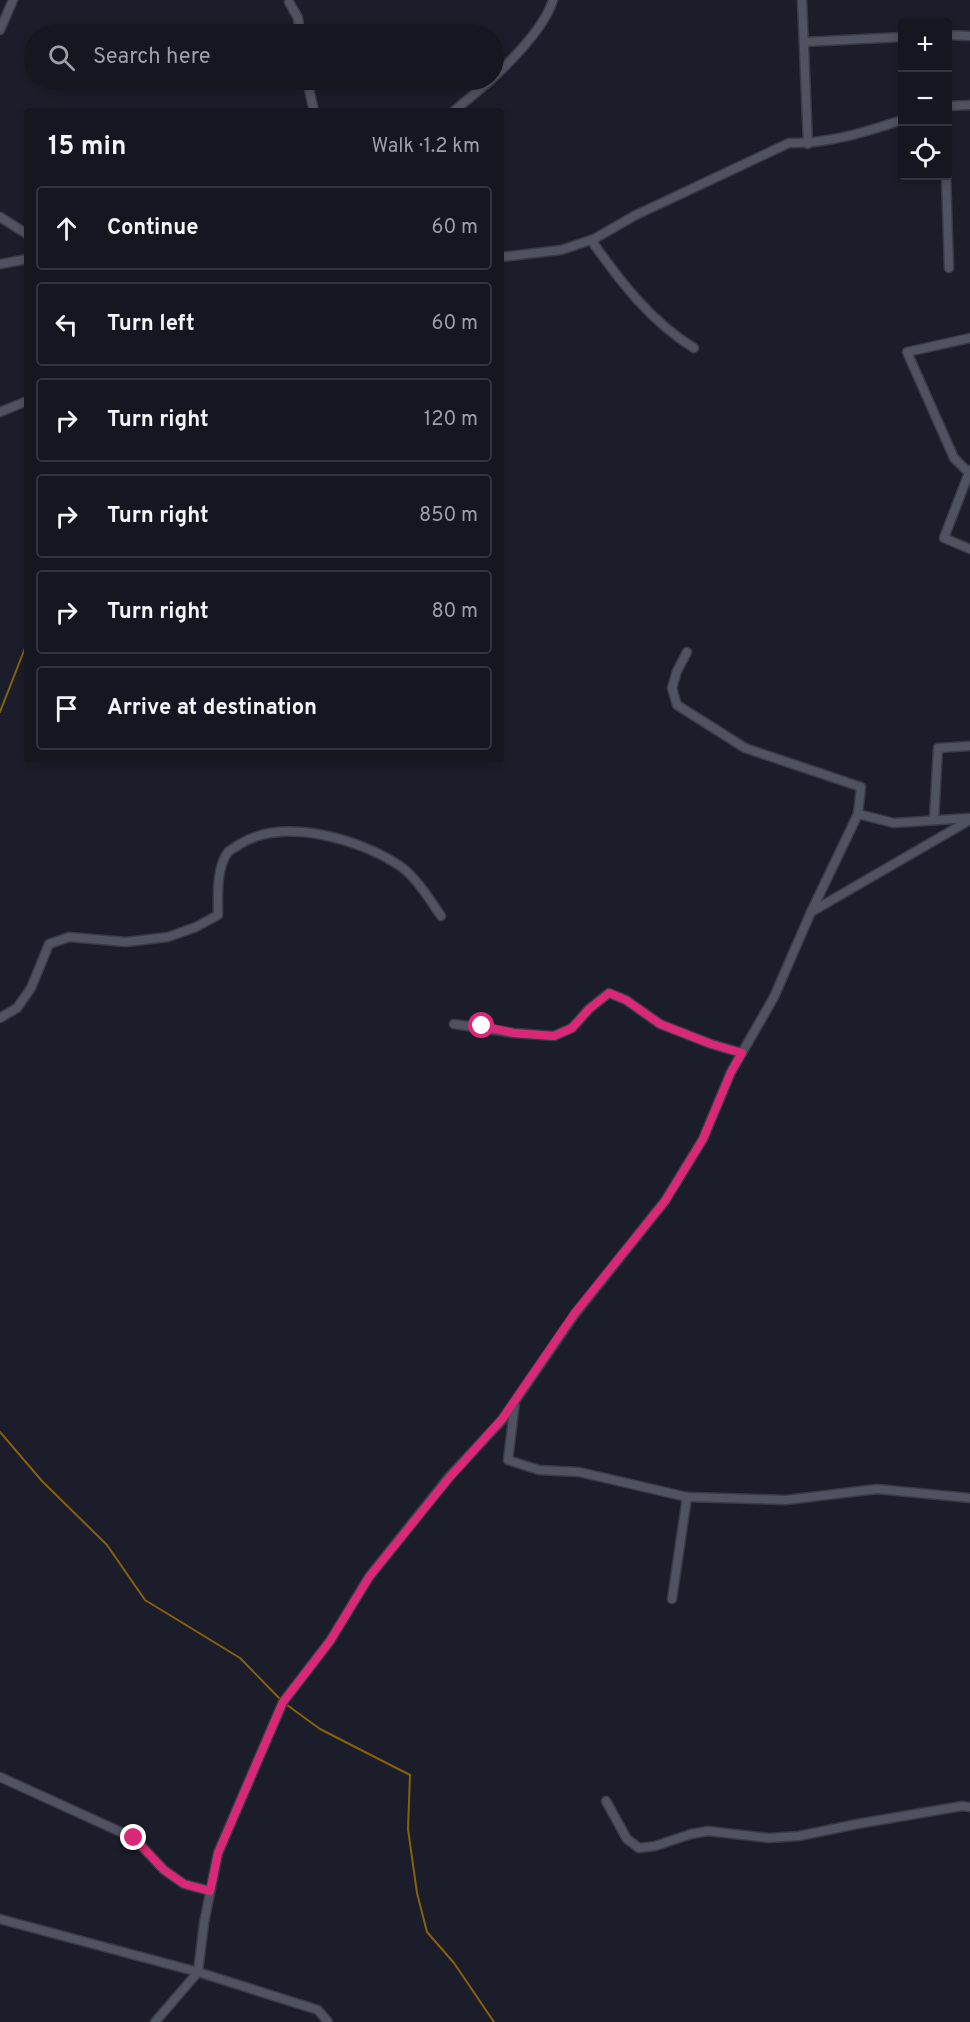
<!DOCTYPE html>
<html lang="en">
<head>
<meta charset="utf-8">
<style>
	body { margin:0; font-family:Overpass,sans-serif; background:#21232d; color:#f1f3f6 }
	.controls { position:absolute; right:18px; top:18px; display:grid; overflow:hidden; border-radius:6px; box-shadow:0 3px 9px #0003 }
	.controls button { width:54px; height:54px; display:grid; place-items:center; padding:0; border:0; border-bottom:2px solid #33353e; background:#141620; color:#f1f3f6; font:30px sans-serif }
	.stop { position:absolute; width:18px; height:18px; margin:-14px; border:4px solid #db2777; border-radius:50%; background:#fff }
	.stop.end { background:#db2777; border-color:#fff; box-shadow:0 2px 6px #0008 }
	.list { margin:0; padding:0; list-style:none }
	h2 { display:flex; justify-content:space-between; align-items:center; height:78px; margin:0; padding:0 24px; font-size:26px }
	h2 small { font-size:20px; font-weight:400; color:#9d9fa5 }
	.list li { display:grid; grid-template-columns:39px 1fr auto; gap:18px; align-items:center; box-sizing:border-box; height:84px; margin:0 12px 12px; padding:0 12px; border:2px solid #33353e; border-radius:6px }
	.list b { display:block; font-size:22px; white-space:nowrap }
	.list em { font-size:20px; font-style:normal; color:#9d9fa5 }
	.icon { flex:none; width:33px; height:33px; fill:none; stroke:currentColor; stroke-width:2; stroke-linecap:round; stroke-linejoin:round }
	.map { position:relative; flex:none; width:970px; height:2022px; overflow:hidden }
	.search { position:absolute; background:#141620; box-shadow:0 3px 9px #0003; left:24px; top:24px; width:480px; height:66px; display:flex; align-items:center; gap:15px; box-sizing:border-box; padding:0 21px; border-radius:33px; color:#9d9fa5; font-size:22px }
	.panel { position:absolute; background:#141620; box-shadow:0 3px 9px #0003; left:24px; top:108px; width:480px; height:654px; border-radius:6px }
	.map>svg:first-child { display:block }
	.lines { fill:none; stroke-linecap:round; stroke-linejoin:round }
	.stream { stroke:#88600c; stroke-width:2 }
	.minor-casing { stroke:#393a44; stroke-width:11 }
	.minor { stroke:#4f5261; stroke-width:8 }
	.route { stroke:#db2777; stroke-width:8 }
</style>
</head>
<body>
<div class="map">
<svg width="970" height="2022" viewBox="0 0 970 2022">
	<rect width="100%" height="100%" fill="#1b1d2a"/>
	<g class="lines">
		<g class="stream">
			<polyline points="0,712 27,643"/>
			<polyline points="0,1432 42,1481 107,1545 145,1600 240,1658 283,1702 320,1729 410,1775 408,1829 417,1893 427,1932 454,1963 494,2022"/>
		</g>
		<g class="minor-casing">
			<g id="minor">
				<polyline points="802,0 808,144"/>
				<polyline points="289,2 298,18 300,34"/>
				<polyline points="0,30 13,0"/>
				<polyline points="948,35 970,36"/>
				<polyline points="804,42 902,37"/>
				<path d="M494 77C514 58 545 27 553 0"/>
				<polyline points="307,80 314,111"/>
				<polyline points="948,106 970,105"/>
				<polyline points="454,111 491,80"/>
				<polyline points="946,176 949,268"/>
				<polyline points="0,217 27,234"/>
				<path d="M591 240C620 281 651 322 694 348"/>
				<path d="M501 257 561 250 594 239 634 216 789 143C827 144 866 132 902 120"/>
				<polyline points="0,264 27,259"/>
				<polyline points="0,412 27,401"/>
				<polyline points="970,470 944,538 970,549"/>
				<polyline points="968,472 954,458 907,352 970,338"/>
				<polyline points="687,652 677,671 672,688 677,705 745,748 861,787 858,814 811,912"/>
				<polyline points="858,814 894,823 970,818"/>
				<polyline points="934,820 938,748 970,746"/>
				<path d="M0 1018 17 1008 31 988 49 944 69 937 126 942 168 937 196 927 218 915C218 896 216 868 228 852 231 849 236 847 240 844 284 817 360 839 400 866 416 877 430 900 441 916"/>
				<polyline points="454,1024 514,1033 554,1036 572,1028 589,1009 609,993 626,1000 660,1024 711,1044 742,1053"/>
				<polyline points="515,1402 508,1460 539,1470 579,1472 687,1497 786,1500 877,1489 970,1498"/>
				<polyline points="672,1599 687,1497"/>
				<polyline points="0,1777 134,1838 164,1870 184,1884 210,1891"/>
				<polyline points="606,1801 627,1839 639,1848 655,1846 691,1834 708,1831 769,1838 799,1836 857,1824 962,1806 970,1807"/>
				<polyline points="0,1919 198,1972 318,2010 328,2022"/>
				<polyline points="155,2022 198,1972 204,1923 218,1853 283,1702 330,1641 369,1577 449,1477 502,1420 575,1314 665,1201 703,1139 731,1072 774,997 811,912 970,820"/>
			</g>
		</g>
		<use href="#minor" class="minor"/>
	</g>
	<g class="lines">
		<polyline class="route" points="134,1838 164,1870 184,1884 210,1891 218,1853 283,1702 330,1641 369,1577 449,1478 502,1419 574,1314 665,1201 703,1139 731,1072 742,1053 711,1044 660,1024 626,1000 609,993 589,1009 572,1028 554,1036 514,1033 482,1026"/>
	</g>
</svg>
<div class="controls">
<button>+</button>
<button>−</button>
<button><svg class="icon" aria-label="locate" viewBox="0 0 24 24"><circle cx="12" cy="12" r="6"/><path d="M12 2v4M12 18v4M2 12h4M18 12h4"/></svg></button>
</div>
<div class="stop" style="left:482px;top:1026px"></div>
<div class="stop end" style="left:134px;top:1838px"></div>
<div class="search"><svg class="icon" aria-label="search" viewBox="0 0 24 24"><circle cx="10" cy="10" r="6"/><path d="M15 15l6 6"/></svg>Search here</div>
<section class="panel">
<h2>15 min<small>Walk · 1.2 km</small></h2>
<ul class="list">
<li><svg class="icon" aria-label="ahead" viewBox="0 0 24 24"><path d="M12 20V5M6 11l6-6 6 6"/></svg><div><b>Continue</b></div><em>60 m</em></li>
<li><svg class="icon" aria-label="left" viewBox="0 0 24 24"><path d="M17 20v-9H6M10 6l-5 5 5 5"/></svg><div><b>Turn left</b></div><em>60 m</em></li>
<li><svg class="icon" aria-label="right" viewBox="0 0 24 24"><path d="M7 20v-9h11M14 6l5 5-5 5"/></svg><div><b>Turn right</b></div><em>120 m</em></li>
<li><svg class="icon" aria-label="right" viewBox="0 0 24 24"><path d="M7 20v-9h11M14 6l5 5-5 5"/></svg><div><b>Turn right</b></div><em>850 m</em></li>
<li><svg class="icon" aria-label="right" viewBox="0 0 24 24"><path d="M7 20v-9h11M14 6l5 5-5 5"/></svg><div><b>Turn right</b></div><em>80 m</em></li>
<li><svg class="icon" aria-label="arrive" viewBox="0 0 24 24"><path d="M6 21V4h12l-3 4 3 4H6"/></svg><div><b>Arrive at destination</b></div></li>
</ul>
</section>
</div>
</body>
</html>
